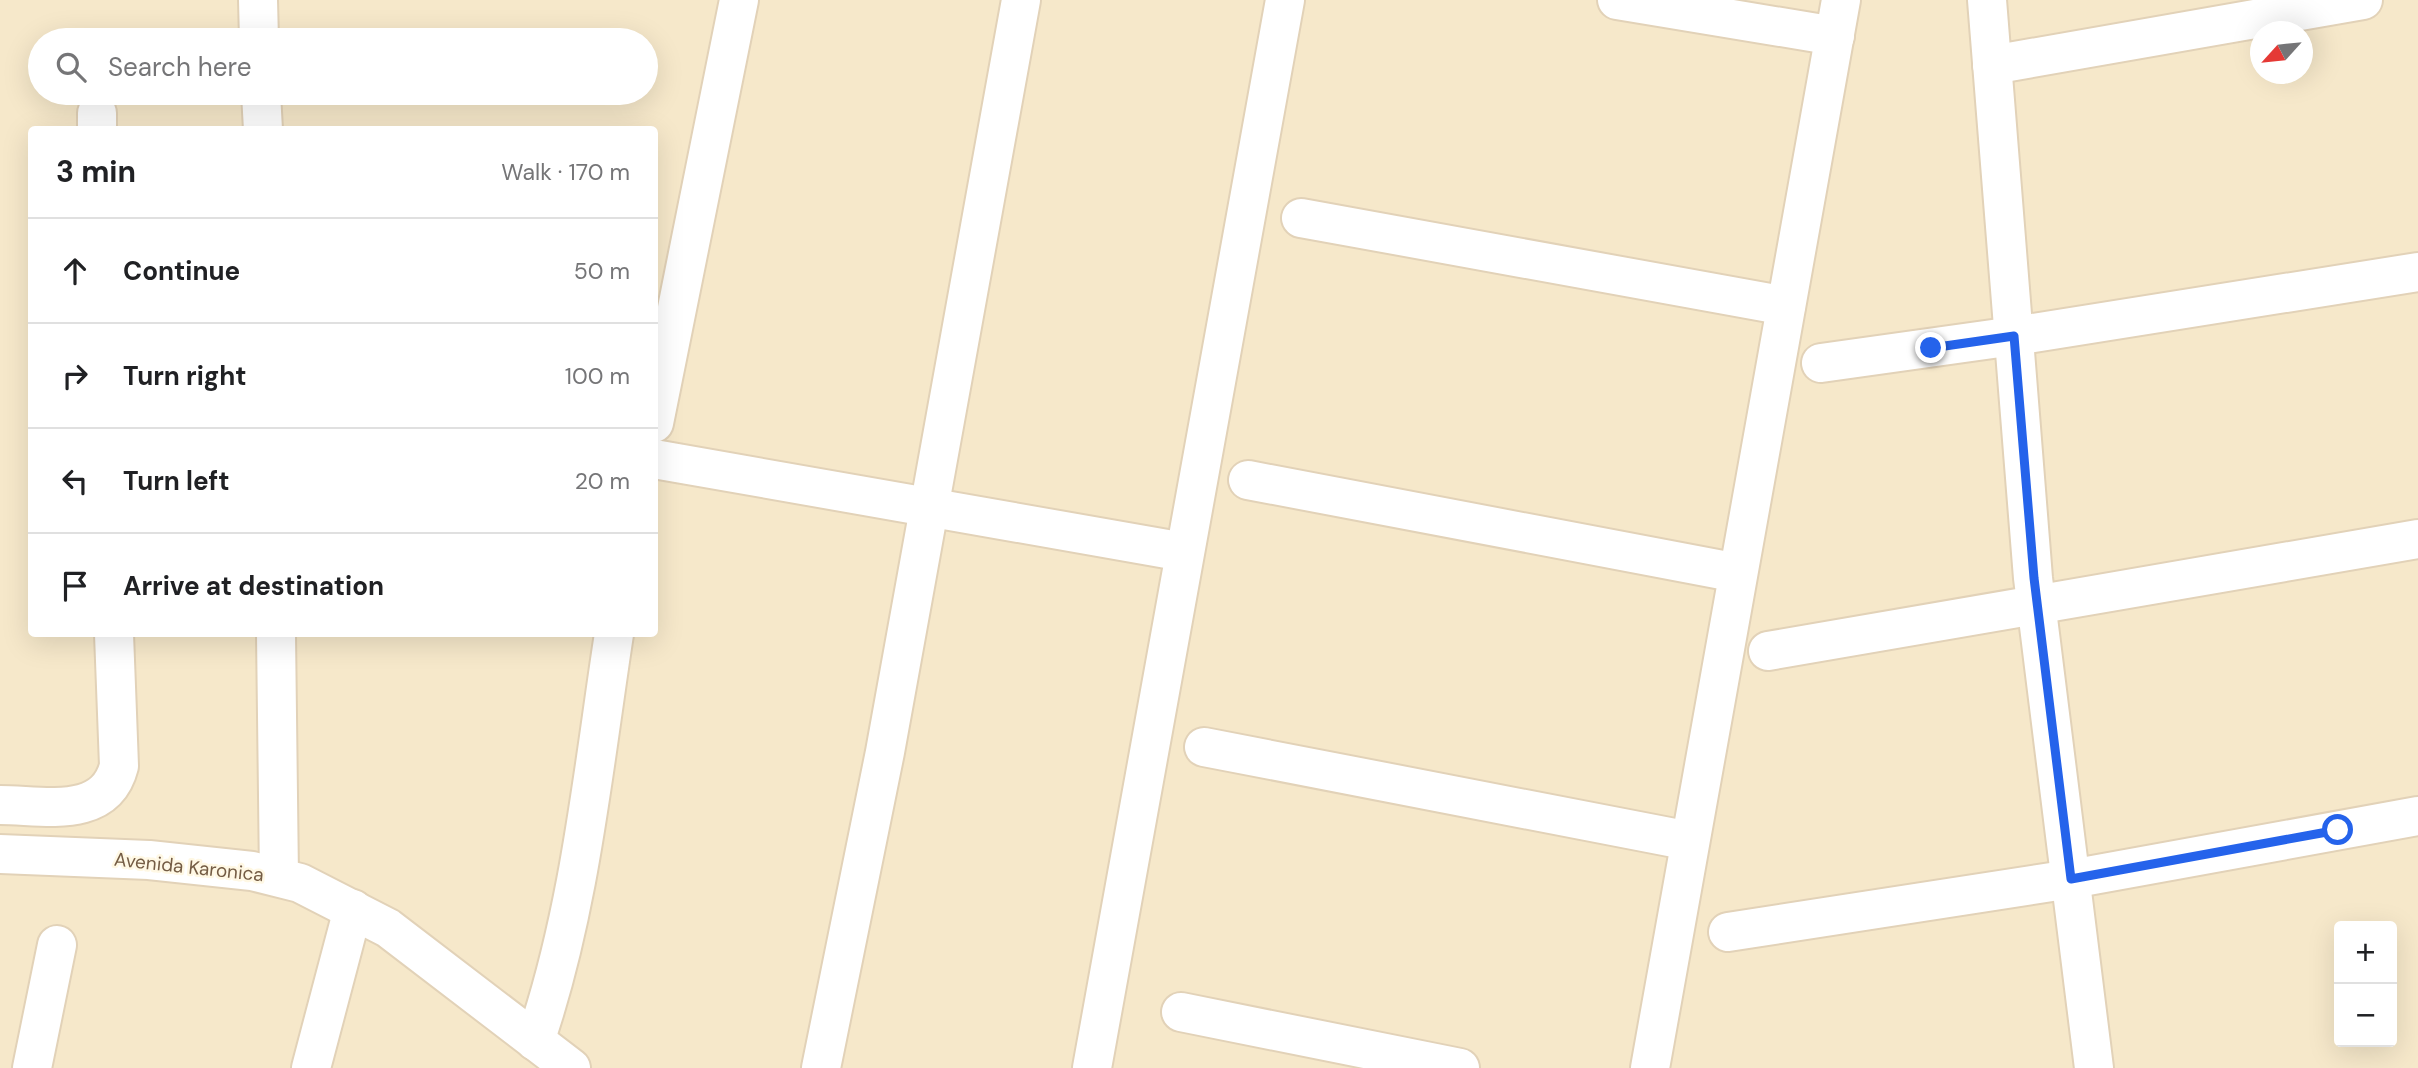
<!DOCTYPE html>
<html lang="en">
<head>
<meta charset="utf-8">
<style>
	body { margin:0; font-family:"DM Sans",sans-serif; background:#f2f2f2; color:#202124 }
	.controls { position:absolute; right:21px; bottom:21px; display:grid; overflow:hidden; border-radius:7px; box-shadow:0 7px 28px #0002 }
	.controls button { width:63px; height:63px; display:grid; place-items:center; padding:0; border:0; border-bottom:2px solid #e0e0e0; background:#fff; color:#202124; font:35px sans-serif }
	.compass { position:absolute; left:2250px; top:21px; width:63px; height:63px; border-radius:50%; background:#fff; box-shadow:0 7px 28px #0002; rotate:243deg }
	.stop { position:absolute; width:21px; height:21px; margin:-16px; border:5px solid #2563eb; border-radius:50%; background:#fff }
	.stop.end { background:#2563eb; border-color:#fff; box-shadow:0 2px 7px #0008 }
	.list { margin:0; padding:0; list-style:none }
	h2 { display:flex; justify-content:space-between; align-items:center; height:91px; margin:0; padding:0 28px; font-size:30px }
	h2 small { font-size:23px; font-weight:400; color:#757577 }
	.list li { display:grid; grid-template-columns:46px 1fr auto; gap:21px; align-items:center; box-sizing:border-box; height:105px; padding:0 28px; border-top:2px solid #e0e0e0 }
	.list b { display:block; font-size:26px; white-space:nowrap }
	.list em { font-size:23px; font-style:normal; color:#757577 }
	.icon { flex:none; width:38px; height:38px; fill:none; stroke:currentColor; stroke-width:2; stroke-linecap:round; stroke-linejoin:round }
	.map { position:relative; flex:none; width:2418px; height:1068px; overflow:hidden }
	.search { position:absolute; background:#fff; box-shadow:0 7px 28px #0002; left:28px; top:28px; width:630px; height:77px; display:flex; align-items:center; gap:18px; box-sizing:border-box; padding:0 24px; border-radius:38px; color:#757577; font-size:26px }
	.panel { position:absolute; background:#fff; box-shadow:0 7px 28px #0002; left:28px; top:126px; width:630px; height:511px; border-radius:7px }
	.map>svg:first-child { display:block }
	.residential { fill:#f6e8ca; fill-rule:evenodd }
	.lines { fill:none; stroke-linecap:round; stroke-linejoin:round }
	.street-casing { stroke:#e2d2b8; stroke-width:42 }
	.street { stroke:#fff; stroke-width:38 }
	.route { stroke:#2563eb; stroke-width:9 }
	.labels { text-anchor:middle; dominant-baseline:central; stroke-width:5; stroke-linejoin:round; paint-order:stroke }
	.street-label { font-size:19px; fill:#745c44; stroke:#fff8e4 }
</style>
</head>
<body>
<div class="map">
<svg width="2418" height="1068" viewBox="0 0 2418 1068">
	<rect width="100%" height="100%" fill="#fef6dc"/>
	<path class="residential" d="M0 0H2418V1068H0ZM2260 32H2302V74H2260ZM40 40H646V93H40ZM32 130H654V634H32ZM2339 926H2392V1042H2339Z"/>
	<g class="lines">
		<g class="street-casing">
			<g id="street">
				<polyline points="258,0 259,40"/>
				<polyline points="1617,0 1835,36"/>
				<polyline points="1987,0 2033,578 2094,1068"/>
				<polyline points="1992,65 2363,0"/>
				<polyline points="261,93 263,130"/>
				<polyline points="97,113 97,130"/>
				<polyline points="1301,218 1786,306"/>
				<polyline points="1821,363 2014,336 2418,272"/>
				<polyline points="654,423 739,0"/>
				<polyline points="654,459 1184,552"/>
				<polyline points="1248,480 1738,573"/>
				<polyline points="276,634 279,877"/>
				<polyline points="1768,651 2418,539"/>
				<polyline points="1204,747 1690,841"/>
				<path d="M0 805C45 805 105 820 119 766L114 634"/>
				<polyline points="0,854 149,860 252,871 300,883 388,928 571,1068"/>
				<polyline points="1728,932 2071,879 2418,816"/>
				<polyline points="1181,1012 1460,1068"/>
				<path d="M535 1041C580 910 593 770 614 634"/>
				<polyline points="32,1068 57,945"/>
				<polyline points="311,1068 353,909"/>
				<polyline points="821,1068 885,752 1021,0"/>
				<polyline points="1092,1068 1285,0"/>
				<polyline points="1650,1068 1841,0"/>
			</g>
		</g>
		<use href="#street" class="street"/>
	</g>
	<g class="lines">
		<polyline class="route" points="1931,348 2014,336 2034,578 2071,879 2338,830"/>
	</g>
	<g class="labels">
		<g class="street-label">
			<text transform="translate(189 867) rotate(6)">Avenida Karonica</text>
		</g>
	</g>
</svg>
<div class="controls">
<button>+</button>
<button>−</button>
</div>
<svg class="compass" viewBox="-18 -18 36 36"><path d="M0-13l5 13h-10z" fill="#e53935"/><path d="M0 13l5-13h-10z" fill="#757577"/></svg>
<div class="stop" style="left:2338px;top:830px"></div>
<div class="stop end" style="left:1931px;top:348px"></div>
<div class="search"><svg class="icon" aria-label="search" viewBox="0 0 24 24"><circle cx="10" cy="10" r="6"/><path d="M15 15l6 6"/></svg>Search here</div>
<section class="panel">
<h2>3 min<small>Walk · 170 m</small></h2>
<ul class="list">
<li><svg class="icon" aria-label="ahead" viewBox="0 0 24 24"><path d="M12 20V5M6 11l6-6 6 6"/></svg><div><b>Continue</b></div><em>50 m</em></li>
<li><svg class="icon" aria-label="right" viewBox="0 0 24 24"><path d="M7 20v-9h11M14 6l5 5-5 5"/></svg><div><b>Turn right</b></div><em>100 m</em></li>
<li><svg class="icon" aria-label="left" viewBox="0 0 24 24"><path d="M17 20v-9H6M10 6l-5 5 5 5"/></svg><div><b>Turn left</b></div><em>20 m</em></li>
<li><svg class="icon" aria-label="arrive" viewBox="0 0 24 24"><path d="M6 21V4h12l-3 4 3 4H6"/></svg><div><b>Arrive at destination</b></div></li>
</ul>
</section>
</div>
</body>
</html>
